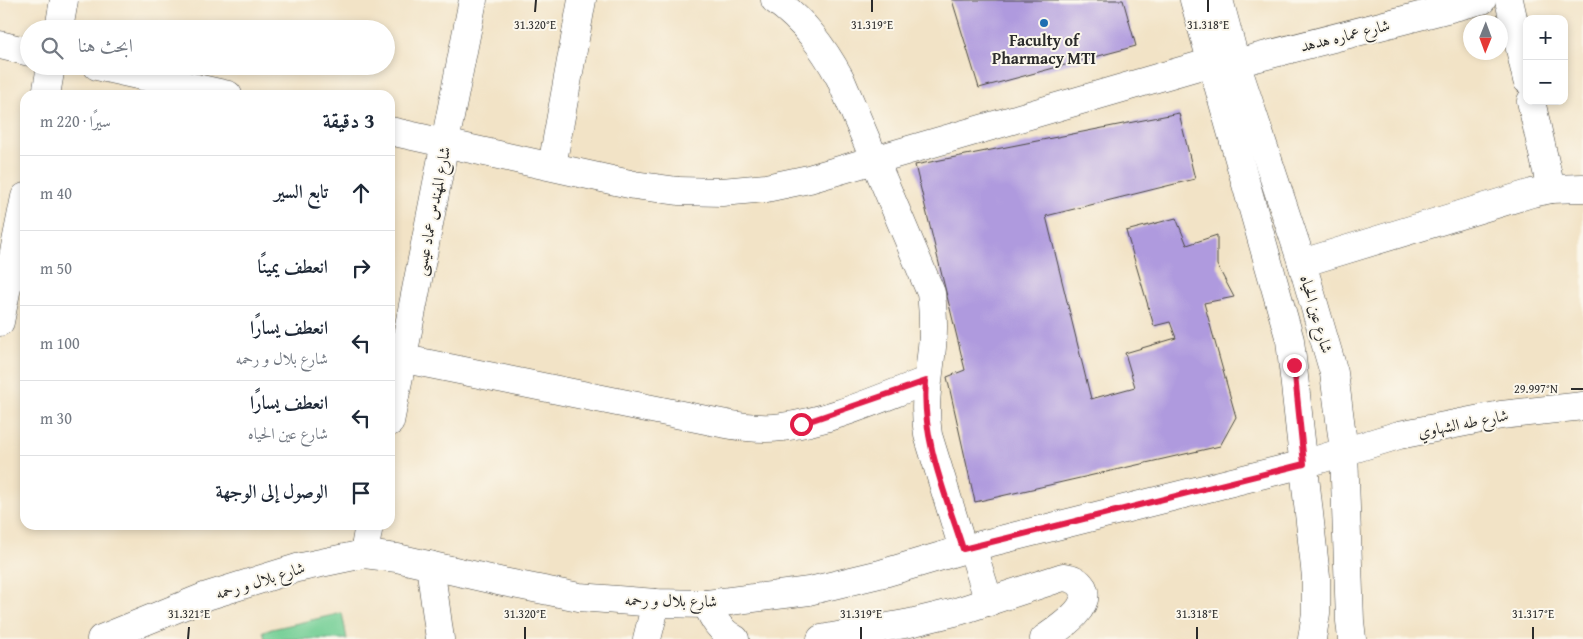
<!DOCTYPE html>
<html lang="ar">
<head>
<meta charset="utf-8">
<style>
	body { margin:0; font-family:"Gentium Book Plus",Amiri,serif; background:#f2f2f3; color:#1f2937; direction:rtl }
	.controls { position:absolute; right:15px; top:15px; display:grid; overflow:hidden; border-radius:10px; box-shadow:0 2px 8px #0003 }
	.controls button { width:45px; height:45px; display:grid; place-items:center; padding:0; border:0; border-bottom:1px solid #e0e1e3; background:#fff; color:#1f2937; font:25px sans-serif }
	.compass { position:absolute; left:1463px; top:15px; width:45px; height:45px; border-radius:50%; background:#fff; box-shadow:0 2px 8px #0003; rotate:181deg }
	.stop { position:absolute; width:15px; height:15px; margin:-11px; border:4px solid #e11d48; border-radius:50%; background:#fff }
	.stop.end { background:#e11d48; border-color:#fff; box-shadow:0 1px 5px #0008 }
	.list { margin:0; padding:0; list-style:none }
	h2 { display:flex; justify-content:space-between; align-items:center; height:65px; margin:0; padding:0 20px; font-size:21px }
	h2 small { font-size:16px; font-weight:400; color:#747a83 }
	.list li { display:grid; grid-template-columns:32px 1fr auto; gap:15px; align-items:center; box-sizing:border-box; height:75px; padding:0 20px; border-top:1px solid #e0e1e3 }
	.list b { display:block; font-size:19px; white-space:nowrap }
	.list p { margin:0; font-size:16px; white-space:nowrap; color:#747a83 }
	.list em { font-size:16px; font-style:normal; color:#747a83 }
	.icon { flex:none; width:28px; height:28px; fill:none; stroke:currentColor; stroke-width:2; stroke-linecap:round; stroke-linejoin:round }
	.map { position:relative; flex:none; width:1583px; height:639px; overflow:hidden; direction:ltr }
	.search { position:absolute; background:#fff; box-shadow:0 2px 8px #0003; left:20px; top:20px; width:375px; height:55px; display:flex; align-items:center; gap:12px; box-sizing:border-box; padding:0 18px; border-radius:28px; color:#747a83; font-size:19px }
	.panel { position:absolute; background:#fff; box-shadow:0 2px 8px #0003; left:20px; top:90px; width:375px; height:440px; border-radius:15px; direction:rtl }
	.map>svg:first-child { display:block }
	.green { fill:#75cf96; stroke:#507d60 }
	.building { fill:#af9ade }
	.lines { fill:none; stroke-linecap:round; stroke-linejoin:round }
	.minor-casing { stroke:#494742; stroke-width:29 }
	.minor { stroke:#fff; stroke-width:28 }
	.route { stroke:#e11d48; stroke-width:6 }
	.ticks { fill:none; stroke:#2b2b2b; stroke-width:2 }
	.poi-dot { fill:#1f6fb2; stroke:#fbf7ec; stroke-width:2 }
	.labels { text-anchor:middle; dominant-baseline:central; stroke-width:4; stroke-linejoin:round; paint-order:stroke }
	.street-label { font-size:16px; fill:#2b2b2b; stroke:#fbf7ec }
	.poi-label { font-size:16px; font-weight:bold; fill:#2b2b2b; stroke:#fbf7ec }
	.ticks-label { font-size:12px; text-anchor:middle; fill:#2b2b2b; stroke:#fbf7ec; stroke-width:4; stroke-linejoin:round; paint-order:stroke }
</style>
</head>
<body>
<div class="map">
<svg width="1583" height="639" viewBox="0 0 1583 639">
	<rect width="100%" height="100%" fill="#fbf7ec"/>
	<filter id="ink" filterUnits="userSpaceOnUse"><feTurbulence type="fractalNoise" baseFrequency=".02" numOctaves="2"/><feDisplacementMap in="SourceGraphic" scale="10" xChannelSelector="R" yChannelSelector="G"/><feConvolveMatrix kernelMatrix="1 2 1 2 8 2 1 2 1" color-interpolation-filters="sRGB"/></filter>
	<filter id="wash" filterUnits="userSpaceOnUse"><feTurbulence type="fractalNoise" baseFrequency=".0096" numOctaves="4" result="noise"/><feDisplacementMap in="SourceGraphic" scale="20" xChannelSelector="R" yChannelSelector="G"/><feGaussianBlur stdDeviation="1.12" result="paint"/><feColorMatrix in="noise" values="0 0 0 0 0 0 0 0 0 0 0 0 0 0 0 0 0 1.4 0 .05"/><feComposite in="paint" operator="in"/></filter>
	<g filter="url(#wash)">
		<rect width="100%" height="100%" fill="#f2e3c6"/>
		<polygon class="green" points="342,613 347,639 265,639 263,631"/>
		<g id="blocks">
			<g class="building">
				<polygon points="952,0 1123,0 1136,46 979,88"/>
				<polygon points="1179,113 1195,179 1046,216 1091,399 1135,387 1125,353 1176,338 1170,322 1154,326 1126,231 1176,218 1187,245 1217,235 1217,265 1234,297 1204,303 1236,417 1220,446 975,502 947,377 965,370 915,165"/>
			</g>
		</g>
	</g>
	<g filter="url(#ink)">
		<use href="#blocks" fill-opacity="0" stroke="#494742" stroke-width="1"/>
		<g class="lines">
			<g class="minor-casing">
				<g id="minor">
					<path d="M775 0C804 21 823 47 840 78L931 293C933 311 934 329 932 347 929 379 923 402 928 435L963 549"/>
					<polyline points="1194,0 1290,340 1316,577 1316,613 1312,639"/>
					<polyline points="1219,0 1236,63 1302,263 1334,373 1344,451 1350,621 1352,639"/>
					<polyline points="1509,0 1527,80"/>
					<polyline points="59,29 64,0"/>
					<polyline points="0,45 29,52"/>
					<polyline points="1236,63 1482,0"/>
					<polyline points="97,66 228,95"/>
					<polyline points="46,95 51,66"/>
					<polyline points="1531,101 1551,189"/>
					<polyline points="390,131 634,185 678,191 722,192 766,188 809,179 1212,62"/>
					<polyline points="552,166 582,0"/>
					<polyline points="1302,263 1532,193 1551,189 1583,188"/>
					<polyline points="0,322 25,197"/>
					<path d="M390 356 721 423C741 427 762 430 782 427 831 421 880 398 926 381"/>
					<polyline points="390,422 473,0"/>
					<polyline points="972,547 989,602"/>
					<polyline points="364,554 369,525"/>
					<polyline points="430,565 440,639"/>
					<path d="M707 604C713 619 720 631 735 639"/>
					<polyline points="101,639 207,596 297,568 364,554 397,558 503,582 579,597 656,603 707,604 809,591 884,573 972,547 1304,464 1399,435 1501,415 1583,406"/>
					<polyline points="647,639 656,603"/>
					<path d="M821 639 910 623 959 611 1063 577C1072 578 1078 580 1083 588 1092 608 1058 629 1044 639"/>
				</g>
			</g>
			<use href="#minor" class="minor"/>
		</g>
	</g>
	<g class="lines" filter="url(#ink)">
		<path class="route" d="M801 424 926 381C921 439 946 495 963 549L1304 464 1294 365"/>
	</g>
	<path class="ticks" d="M535 12 536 0M872 12V0M1208 12V0M1571 389H1583M188 639 189 627M525 639V627M861 639V627M1197 639V627M1533 639V627"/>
	<circle class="poi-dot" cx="1044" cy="23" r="5"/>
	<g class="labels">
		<g class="street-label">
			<text transform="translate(1345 35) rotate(-14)">شارع عماره هدهد</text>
			<text transform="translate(432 211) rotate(-79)">شارع المهندس عماد عيسى</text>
			<text transform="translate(1317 314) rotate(74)">شارع عين الحياه</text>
			<text transform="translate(1463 423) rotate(-11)">شارع طه الشهاوي</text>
			<text transform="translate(260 580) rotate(-17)">شارع بلال و رحمه</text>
			<text transform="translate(671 600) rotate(1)">شارع بلال و رحمه</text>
		</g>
		<g class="poi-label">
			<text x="1044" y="40">Faculty of<tspan x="1044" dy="18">Pharmacy MTI</tspan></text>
		</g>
	</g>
	<g class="ticks-label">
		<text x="535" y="29">31.320°E</text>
		<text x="872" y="29">31.319°E</text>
		<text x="1208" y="29">31.318°E</text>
		<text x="1536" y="393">29.997°N</text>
		<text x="189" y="618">31.321°E</text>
		<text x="525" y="618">31.320°E</text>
		<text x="861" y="618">31.319°E</text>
		<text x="1197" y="618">31.318°E</text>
		<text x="1533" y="618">31.317°E</text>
	</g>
</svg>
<div class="controls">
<button>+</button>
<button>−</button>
</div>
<svg class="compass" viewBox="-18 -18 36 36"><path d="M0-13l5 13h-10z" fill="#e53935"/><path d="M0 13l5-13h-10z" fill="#747a83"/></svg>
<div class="stop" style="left:801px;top:424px"></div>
<div class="stop end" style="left:1294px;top:365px"></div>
<div class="search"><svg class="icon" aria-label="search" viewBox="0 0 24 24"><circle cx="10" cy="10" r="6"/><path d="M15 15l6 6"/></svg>ابحث هنا</div>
<section class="panel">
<h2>3 دقيقة<small>سيرًا · 220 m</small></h2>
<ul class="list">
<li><svg class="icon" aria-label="ahead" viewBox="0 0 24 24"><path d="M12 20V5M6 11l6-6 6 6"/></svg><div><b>تابع السير</b></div><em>40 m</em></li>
<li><svg class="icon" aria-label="right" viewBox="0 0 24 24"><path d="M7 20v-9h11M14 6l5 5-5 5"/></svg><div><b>انعطف يمينًا</b></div><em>50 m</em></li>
<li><svg class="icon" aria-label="left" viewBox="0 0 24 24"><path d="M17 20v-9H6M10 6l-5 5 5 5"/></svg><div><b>انعطف يسارًا</b><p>شارع بلال و رحمه</p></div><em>100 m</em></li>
<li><svg class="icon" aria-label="left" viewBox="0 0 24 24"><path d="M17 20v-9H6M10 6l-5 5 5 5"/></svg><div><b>انعطف يسارًا</b><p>شارع عين الحياه</p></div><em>30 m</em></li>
<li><svg class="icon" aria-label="arrive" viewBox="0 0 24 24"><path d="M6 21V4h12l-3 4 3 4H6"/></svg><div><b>الوصول إلى الوجهة</b></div></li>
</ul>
</section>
</div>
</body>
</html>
